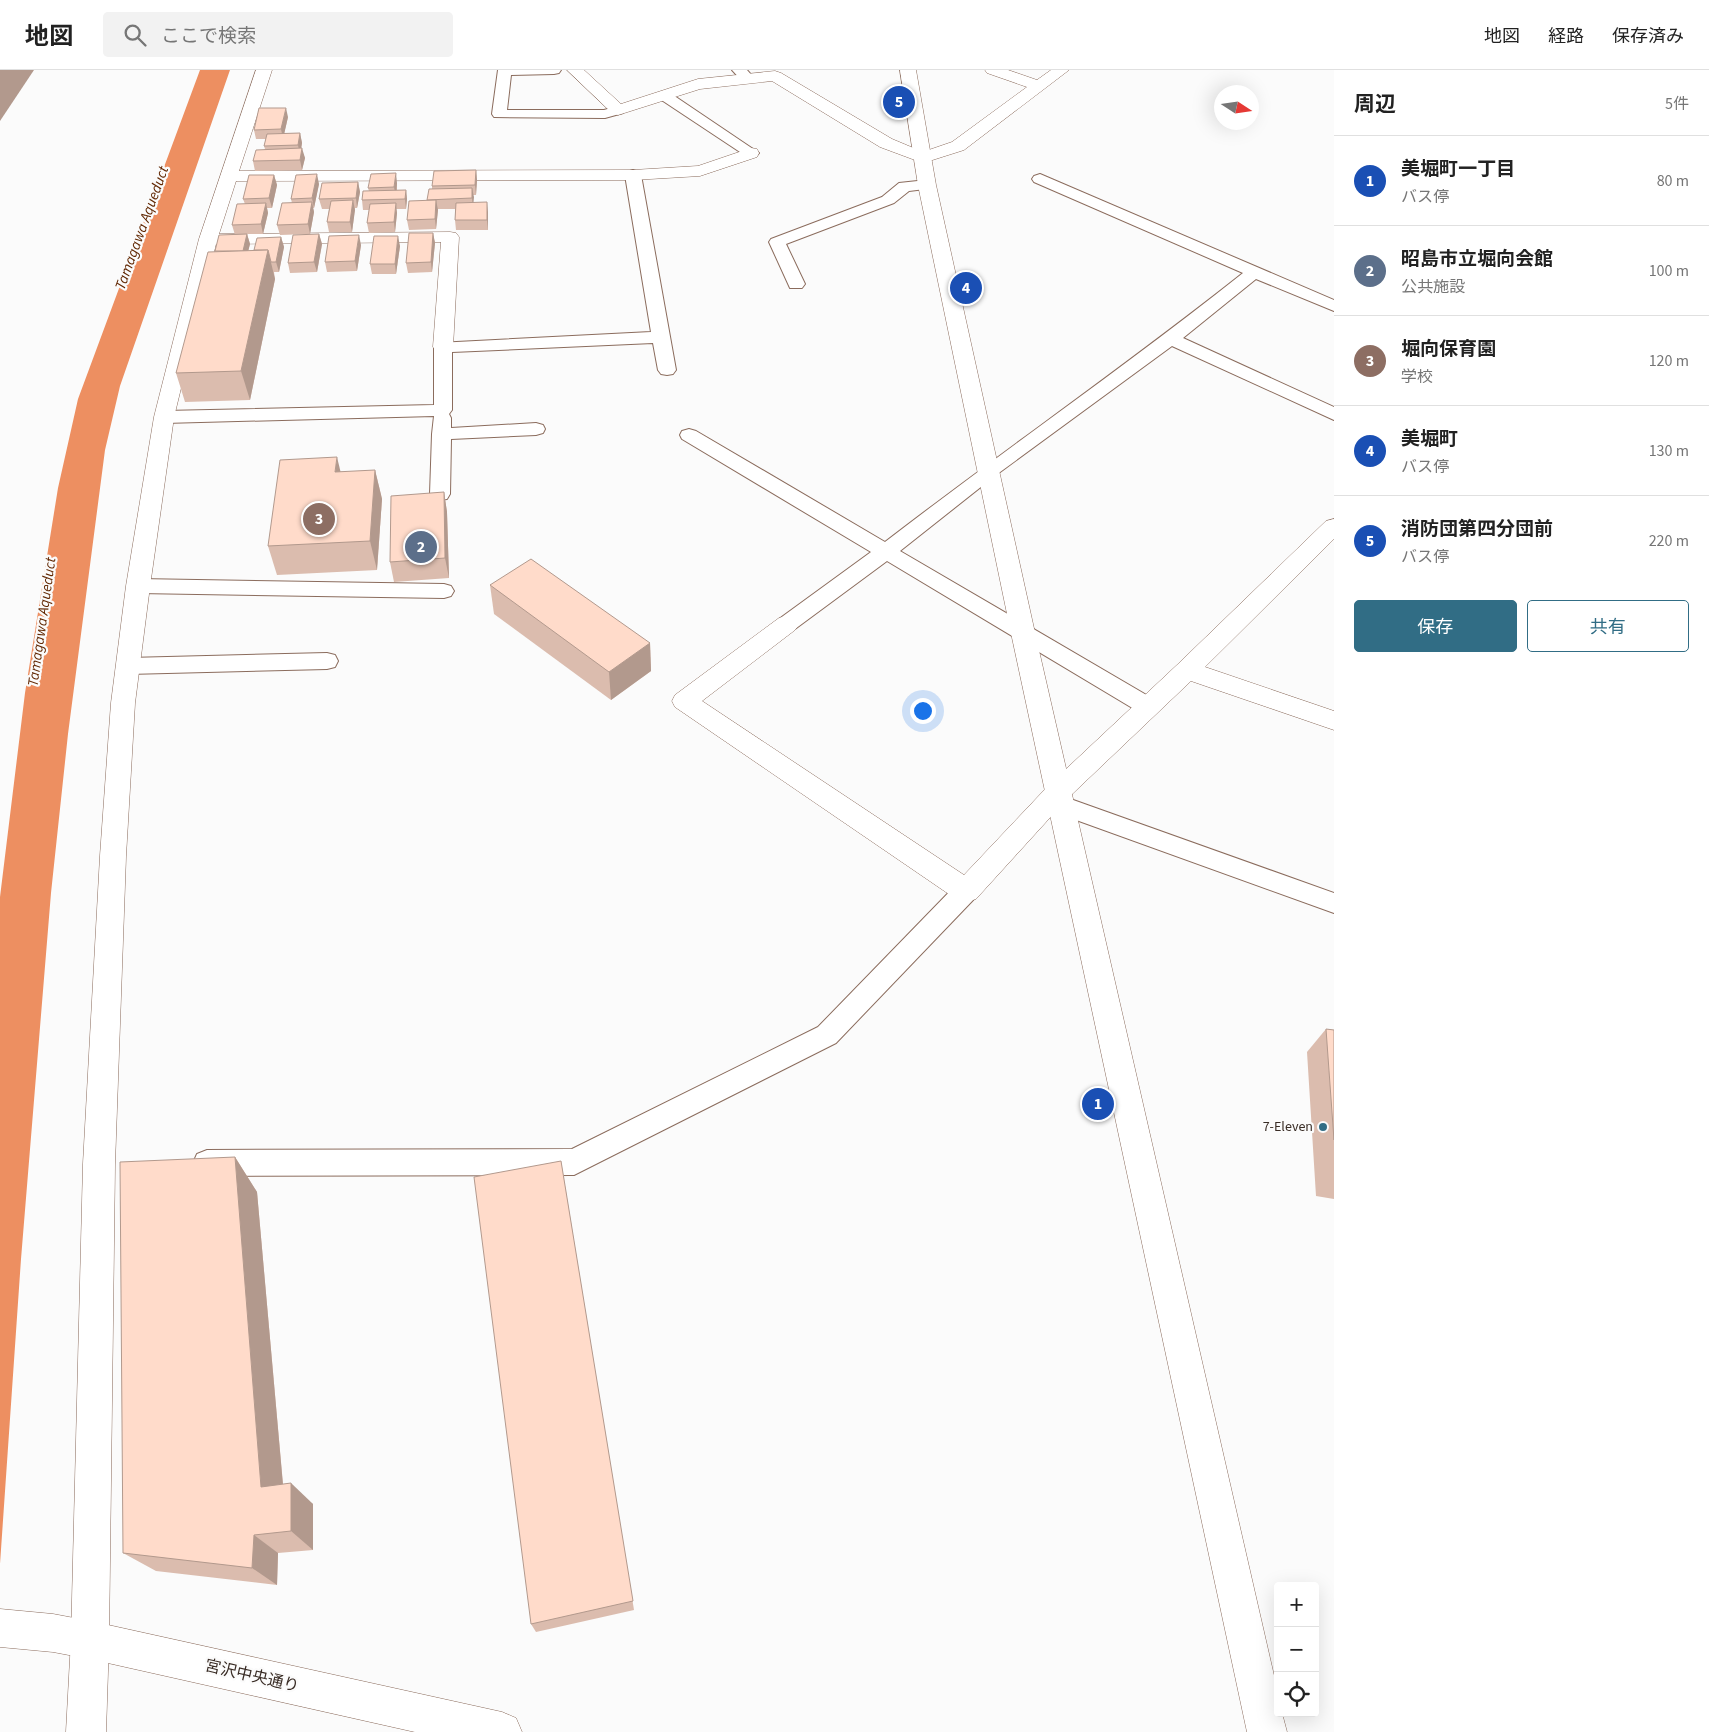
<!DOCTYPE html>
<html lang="ja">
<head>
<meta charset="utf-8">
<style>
	body { margin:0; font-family:"Source Sans 3","Noto Sans JP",sans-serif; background:#f2f2f2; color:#222 }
	.controls { position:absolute; right:15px; bottom:15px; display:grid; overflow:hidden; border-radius:5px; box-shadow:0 5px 20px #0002 }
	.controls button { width:45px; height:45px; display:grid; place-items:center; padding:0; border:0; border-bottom:1px solid #e0e0e0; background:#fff; color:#222; font:25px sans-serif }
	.compass { position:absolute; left:1214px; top:15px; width:45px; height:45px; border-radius:50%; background:#fff; box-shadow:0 5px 20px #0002; rotate:102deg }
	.you { position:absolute; left:922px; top:640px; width:18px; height:18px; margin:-12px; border:4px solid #fff; border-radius:50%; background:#1a73e8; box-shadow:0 0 0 8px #1a73e833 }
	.badge { display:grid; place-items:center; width:32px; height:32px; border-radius:50%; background:#316d85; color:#fff; font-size:16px; font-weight:700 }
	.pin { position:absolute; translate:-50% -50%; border:2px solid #fff; box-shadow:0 1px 5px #0006 }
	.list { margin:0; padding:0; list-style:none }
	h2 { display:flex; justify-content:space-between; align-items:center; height:65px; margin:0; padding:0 20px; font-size:21px }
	h2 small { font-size:16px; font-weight:400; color:#767676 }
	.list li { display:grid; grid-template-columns:32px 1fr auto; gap:15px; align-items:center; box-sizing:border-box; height:90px; padding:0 20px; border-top:1px solid #e0e0e0 }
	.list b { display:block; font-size:19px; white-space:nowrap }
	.list p { margin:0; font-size:16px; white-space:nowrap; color:#767676 }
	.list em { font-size:16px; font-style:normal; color:#767676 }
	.actions { display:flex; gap:10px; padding:15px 20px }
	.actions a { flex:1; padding:11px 0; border:1px solid #316d85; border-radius:5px; text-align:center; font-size:18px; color:#316d85 }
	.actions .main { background:#316d85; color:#fff }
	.icon { flex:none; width:28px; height:28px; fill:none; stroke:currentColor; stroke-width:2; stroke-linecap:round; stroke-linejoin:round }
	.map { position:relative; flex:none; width:1334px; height:1662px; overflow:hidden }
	header { display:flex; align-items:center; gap:30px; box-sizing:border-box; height:70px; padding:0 25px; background:#fff; border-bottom:1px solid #e0e0e0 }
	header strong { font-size:24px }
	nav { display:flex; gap:28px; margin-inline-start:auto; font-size:18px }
	.search { width:350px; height:45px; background:#f2f2f2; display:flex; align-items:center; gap:12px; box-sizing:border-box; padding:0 18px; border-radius:5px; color:#767676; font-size:19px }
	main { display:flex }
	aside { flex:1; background:#fff }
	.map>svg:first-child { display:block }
	.water { fill:#ed8f61 }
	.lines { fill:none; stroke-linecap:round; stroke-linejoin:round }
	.lane-casing { stroke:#8b6c5d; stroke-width:2 }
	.street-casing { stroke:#8b6c5d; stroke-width:1 }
	.secondary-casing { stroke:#8b6c5d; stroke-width:1 }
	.lane { fill:#fff; fill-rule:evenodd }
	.street { fill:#fff; fill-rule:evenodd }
	.secondary { fill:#fff; fill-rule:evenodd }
	.wall { fill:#dbbcae }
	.shaded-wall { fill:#b2998d }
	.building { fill:#ffdbca; stroke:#b2998d }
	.poi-dot { fill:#316d85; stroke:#fbfbfb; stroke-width:2 }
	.labels { text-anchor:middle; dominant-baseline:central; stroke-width:4.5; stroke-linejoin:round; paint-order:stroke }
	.poi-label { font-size:14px; fill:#392c25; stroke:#fbfbfb; text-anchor:end }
	.water-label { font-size:15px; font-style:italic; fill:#612702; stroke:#fbfbfb }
	.near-street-label { font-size:16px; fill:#392c25; stroke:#fbfbfb }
</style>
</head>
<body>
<header>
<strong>地図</strong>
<div class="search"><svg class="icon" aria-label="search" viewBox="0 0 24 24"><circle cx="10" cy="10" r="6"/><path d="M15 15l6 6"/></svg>ここで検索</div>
<nav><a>地図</a><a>経路</a><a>保存済み</a></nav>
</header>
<main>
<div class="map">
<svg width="1334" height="1662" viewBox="0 0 1334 1662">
	<rect width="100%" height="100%" fill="#fbfbfb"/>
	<polygon class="water" points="200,0 230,0 120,316 105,380 68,664 51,823 21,1189 0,1494 0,827 25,623 58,418 78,329"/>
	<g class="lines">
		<g class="lane-casing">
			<g id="lane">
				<polygon points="498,0 561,0 559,3 554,4 511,5 507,40 604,40 618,36 623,37 625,40 623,43 605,48 494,47 492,44"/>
				<polygon points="732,0 747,0 754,8 752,11 742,11"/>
				<polygon points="665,22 670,23 759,83 756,86 746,86 660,29 658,26 660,23"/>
				<polygon points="633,100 639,102 641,105 676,300 673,304 667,305 661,304 658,300 653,273 452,282 452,340 449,344 451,348 451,358 536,353 543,355 545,359 543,363 536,365 451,369 450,424 447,429 440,430 433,429 430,424 432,364 434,346 164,353 157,351 155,347 157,343 164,341 434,335 434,277 437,273 651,262 625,105 627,102"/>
				<path d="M1040 104 1334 230V241L1256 209 1183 268 1334 337V350L1172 276 996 405 900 481 1155 630 1158 636 1155 642 1147 644 1139 642 887 491 795 559 787 562 779 559 776 554 779 549 871 482 682 369 680 365 682 361 689 359 696 361 885 472C1003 381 1126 296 1243 203L1034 112 1032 109 1034 106Z"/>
				<polygon points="927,110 933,112 935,115 933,118 909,121 894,133 786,174 805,214 802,218 790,218 769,172 771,169 882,127 899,113"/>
				<polygon points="138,509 444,514 451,516 454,521 451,526 444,528 138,523 131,521 128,516 131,511"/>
				<polygon points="327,583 335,585 338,591 335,597 327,599 128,604 120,602 117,596 120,590 128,588"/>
				<polygon points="1062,726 1334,823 1334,843 1054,742 1050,735 1054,728"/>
				<polygon points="966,811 975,814 978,821 975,828 836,973 574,1105 207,1106 197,1102 193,1093 197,1084 207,1080 572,1079 818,957 957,814"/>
			</g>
		</g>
		<g class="street-casing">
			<g id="street">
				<polygon points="256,0 272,0 239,101 633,100 698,96 751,78 757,79 759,83 757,87 700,106 633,110 236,111 219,164 450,162 456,163 459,167 453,277 450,281 443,283 436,281 433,277 441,172 216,174 174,347 150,516 135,633 126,786 115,1094 109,1570 106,1662 66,1662 71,1570 83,1094 100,786 111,633 126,516 154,347 199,169"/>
				<polygon points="567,0 584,0 621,34 698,9 775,1 781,3 892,69 923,82 952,72 1027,17 987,3 985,0 1008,0 1037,10 1051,0 1069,0 964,80 923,93 880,77 772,11 700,19 618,45 612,43"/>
				<polygon points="1334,449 1334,469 1205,597 1334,641 1334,660 1191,611 1067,729 976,829 966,832 956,829 675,637 672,631 675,625 779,548 787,546 795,548 799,554 795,560 702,631 964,805 1049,715 1178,594 1326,451"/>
			</g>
		</g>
		<g class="secondary-casing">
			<g id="secondary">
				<polygon points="900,0 916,0 936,115 1035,563 1278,1623 1278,1643 1282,1643 1287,1662 1247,1662 1011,563 918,115"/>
				<polygon points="0,1539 53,1544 90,1551 502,1642 516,1648 522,1662 415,1662 90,1589 53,1582 0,1577"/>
			</g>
		</g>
		<use href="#lane" class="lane"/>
		<use href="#street" class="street"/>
		<use href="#secondary" class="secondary"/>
	</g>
	<g class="wall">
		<polygon points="288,47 284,64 300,63 302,73 301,79 305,88 302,100 255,101 253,91 265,79 264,76 266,69 256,69 254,60"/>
		<polygon points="476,100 477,110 476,125 473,125 473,133 488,142 488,160 456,160 455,150 455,139 438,139 436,159 409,160 407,150 427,131 432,119 432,116"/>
		<polygon points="274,105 277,115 272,138 267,138 268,143 263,164 247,164 250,174 248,181 254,180 281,167 284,177 279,202 274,202 275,209 250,330 185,332 176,303 215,181 235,165 232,155 245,134 243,129"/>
		<polygon points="358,112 360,122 357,138 355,138 352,162 329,162 327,152 329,139 322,139 319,129"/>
		<polygon points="397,113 397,120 406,120 407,129 406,139 396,139 397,143 395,162 369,163 367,153 369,140 363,140 362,130 369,121 368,118"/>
		<polygon points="319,114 314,138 313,138 314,142 310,164 280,165 277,155 292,133 291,129"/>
		<polygon points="433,163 435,173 432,202 408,203 406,193"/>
		<polygon points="319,164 322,174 317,202 290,203 288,193"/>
		<polygon points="361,175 357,201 327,202 325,192"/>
		<polygon points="400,176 396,204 372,204 370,194"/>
		<polygon points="375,400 382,429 377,500 277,505 268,476"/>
		<polygon points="444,422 447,442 449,508 394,512 390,492"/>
		<polygon points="490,515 650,573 651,601 611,630 494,544"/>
		<polygon points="1326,959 1334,960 1334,1129 1316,1126 1307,982"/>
		<polygon points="235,1087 257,1122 283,1414 313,1434 313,1480 278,1483 277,1515 156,1501 123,1483"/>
		<polygon points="561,1091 634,1540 536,1562 531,1554"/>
	</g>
	<g class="shaded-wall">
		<polygon points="0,0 34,0 0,51"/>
		<polygon points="286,38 288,47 283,69 281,59"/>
		<polygon points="300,63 302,73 300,85 298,75"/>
		<polygon points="302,78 305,88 302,100 300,90"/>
		<polygon points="476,100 477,110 476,125 475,115"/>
		<polygon points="396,103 397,113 396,127 394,117"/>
		<polygon points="317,104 319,114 314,138 312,128"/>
		<polygon points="274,105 277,115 272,138 269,128"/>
		<polygon points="358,112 360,122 357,138 356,128"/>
		<polygon points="472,118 474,127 473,138 472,128"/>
		<polygon points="406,120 407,129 406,139 405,129"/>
		<polygon points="353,130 355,140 352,162 350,152"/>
		<polygon points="436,130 438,140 436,159 435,149"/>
		<polygon points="312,132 314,142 310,164 308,154"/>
		<polygon points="487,132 488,142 488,160 487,150"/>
		<polygon points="266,133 268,143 263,164 261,154"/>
		<polygon points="396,133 397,143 395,162 394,152"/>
		<polygon points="433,163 435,173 432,202 431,192"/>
		<polygon points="247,164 250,174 243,202 240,192"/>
		<polygon points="319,164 322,174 317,202 314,192"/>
		<polygon points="359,165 361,175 357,201 355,191"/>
		<polygon points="398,166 400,176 396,204 395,194"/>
		<polygon points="281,167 284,177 279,202 276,192"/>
		<polygon points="268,180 275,209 250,330 241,301"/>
		<polygon points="337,387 344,416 335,402"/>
		<polygon points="375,400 382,429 377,500 370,471"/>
		<polygon points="444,422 447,442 449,508 445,488"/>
		<polygon points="650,573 651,601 611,630 609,602"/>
		<polygon points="235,1087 257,1122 285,1438 261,1417"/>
		<polygon points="291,1413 313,1434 313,1480 291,1461"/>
		<polygon points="254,1465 278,1483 277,1515 252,1498"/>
	</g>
	<g class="building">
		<polygon points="259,38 286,38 281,59 254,60"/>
		<polygon points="300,63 298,75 264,76 267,64"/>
		<polygon points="302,78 300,90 253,91 256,80"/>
		<polygon points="476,100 475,115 432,116 434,101"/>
		<polygon points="396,103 394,117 368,118 371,104"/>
		<polygon points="317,104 312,128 291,129 296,105"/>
		<polygon points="249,105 274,105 269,128 243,129"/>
		<polygon points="358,112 356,128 319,129 322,113"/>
		<polygon points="472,118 472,128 427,130 429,119"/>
		<polygon points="406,120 405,129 362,130 363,121"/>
		<polygon points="353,130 350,152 327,152 331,131"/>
		<polygon points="436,130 435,149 407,150 409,131"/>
		<polygon points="312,132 308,154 277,155 282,133"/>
		<polygon points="487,132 487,150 455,150 456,133"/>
		<polygon points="266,133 261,154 232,155 237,134"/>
		<polygon points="396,133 394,152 367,153 370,134"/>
		<polygon points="409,163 433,163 431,192 406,193"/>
		<polygon points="247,164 243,181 215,181 219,165"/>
		<polygon points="319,164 314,192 288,193 293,165"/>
		<polygon points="359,165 355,191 325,192 329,166"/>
		<polygon points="374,166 398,166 395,194 370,194"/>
		<polygon points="281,167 276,192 271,192 268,180 254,180 257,168"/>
		<polygon points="268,180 241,301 176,303 208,182"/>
		<polygon points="337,387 335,402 375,400 370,471 268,476 280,390"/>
		<polygon points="444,422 445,488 390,492 391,426"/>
		<polygon points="531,489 650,573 609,602 490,515"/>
		<polygon points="1326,959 1334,960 1334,1070"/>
		<polygon points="235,1087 261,1417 291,1413 291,1461 254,1465 252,1498 123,1483 120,1092"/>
		<polygon points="561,1091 633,1531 531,1554 474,1107"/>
	</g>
	<circle class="poi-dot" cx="1323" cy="1057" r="5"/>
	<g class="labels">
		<g class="poi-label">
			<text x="1313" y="1057">7-Eleven</text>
		</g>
		<g class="water-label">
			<text transform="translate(142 158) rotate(-70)">Tamagawa Aqueduct</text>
			<text transform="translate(42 552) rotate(-82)">Tamagawa Aqueduct</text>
		</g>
		<g class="near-street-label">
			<text transform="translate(252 1606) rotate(13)">宮沢中央通り</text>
		</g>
	</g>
</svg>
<div class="controls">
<button>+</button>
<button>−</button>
<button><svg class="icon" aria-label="locate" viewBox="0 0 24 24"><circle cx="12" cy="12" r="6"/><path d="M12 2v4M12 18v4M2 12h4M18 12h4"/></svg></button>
</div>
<svg class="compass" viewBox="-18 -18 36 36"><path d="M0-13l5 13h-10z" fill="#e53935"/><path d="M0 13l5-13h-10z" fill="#767676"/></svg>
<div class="you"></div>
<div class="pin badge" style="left:1098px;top:1034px;background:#1a4fb4">1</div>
<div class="pin badge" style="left:421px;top:477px;background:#5c6f8a">2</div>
<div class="pin badge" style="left:319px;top:449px;background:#8d6e63">3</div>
<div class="pin badge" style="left:966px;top:218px;background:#1a4fb4">4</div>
<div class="pin badge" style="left:899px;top:32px;background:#1a4fb4">5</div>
</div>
<aside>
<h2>周辺<small>5件</small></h2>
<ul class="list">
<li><span class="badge" style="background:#1a4fb4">1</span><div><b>美堀町一丁目</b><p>バス停</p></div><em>80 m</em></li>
<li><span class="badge" style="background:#5c6f8a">2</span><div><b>昭島市立堀向会館</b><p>公共施設</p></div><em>100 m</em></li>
<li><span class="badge" style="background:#8d6e63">3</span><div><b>堀向保育園</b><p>学校</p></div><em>120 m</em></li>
<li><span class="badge" style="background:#1a4fb4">4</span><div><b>美堀町</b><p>バス停</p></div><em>130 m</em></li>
<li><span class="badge" style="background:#1a4fb4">5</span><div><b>消防団第四分団前</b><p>バス停</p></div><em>220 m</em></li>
</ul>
<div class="actions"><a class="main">保存</a><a>共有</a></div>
</aside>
</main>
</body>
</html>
